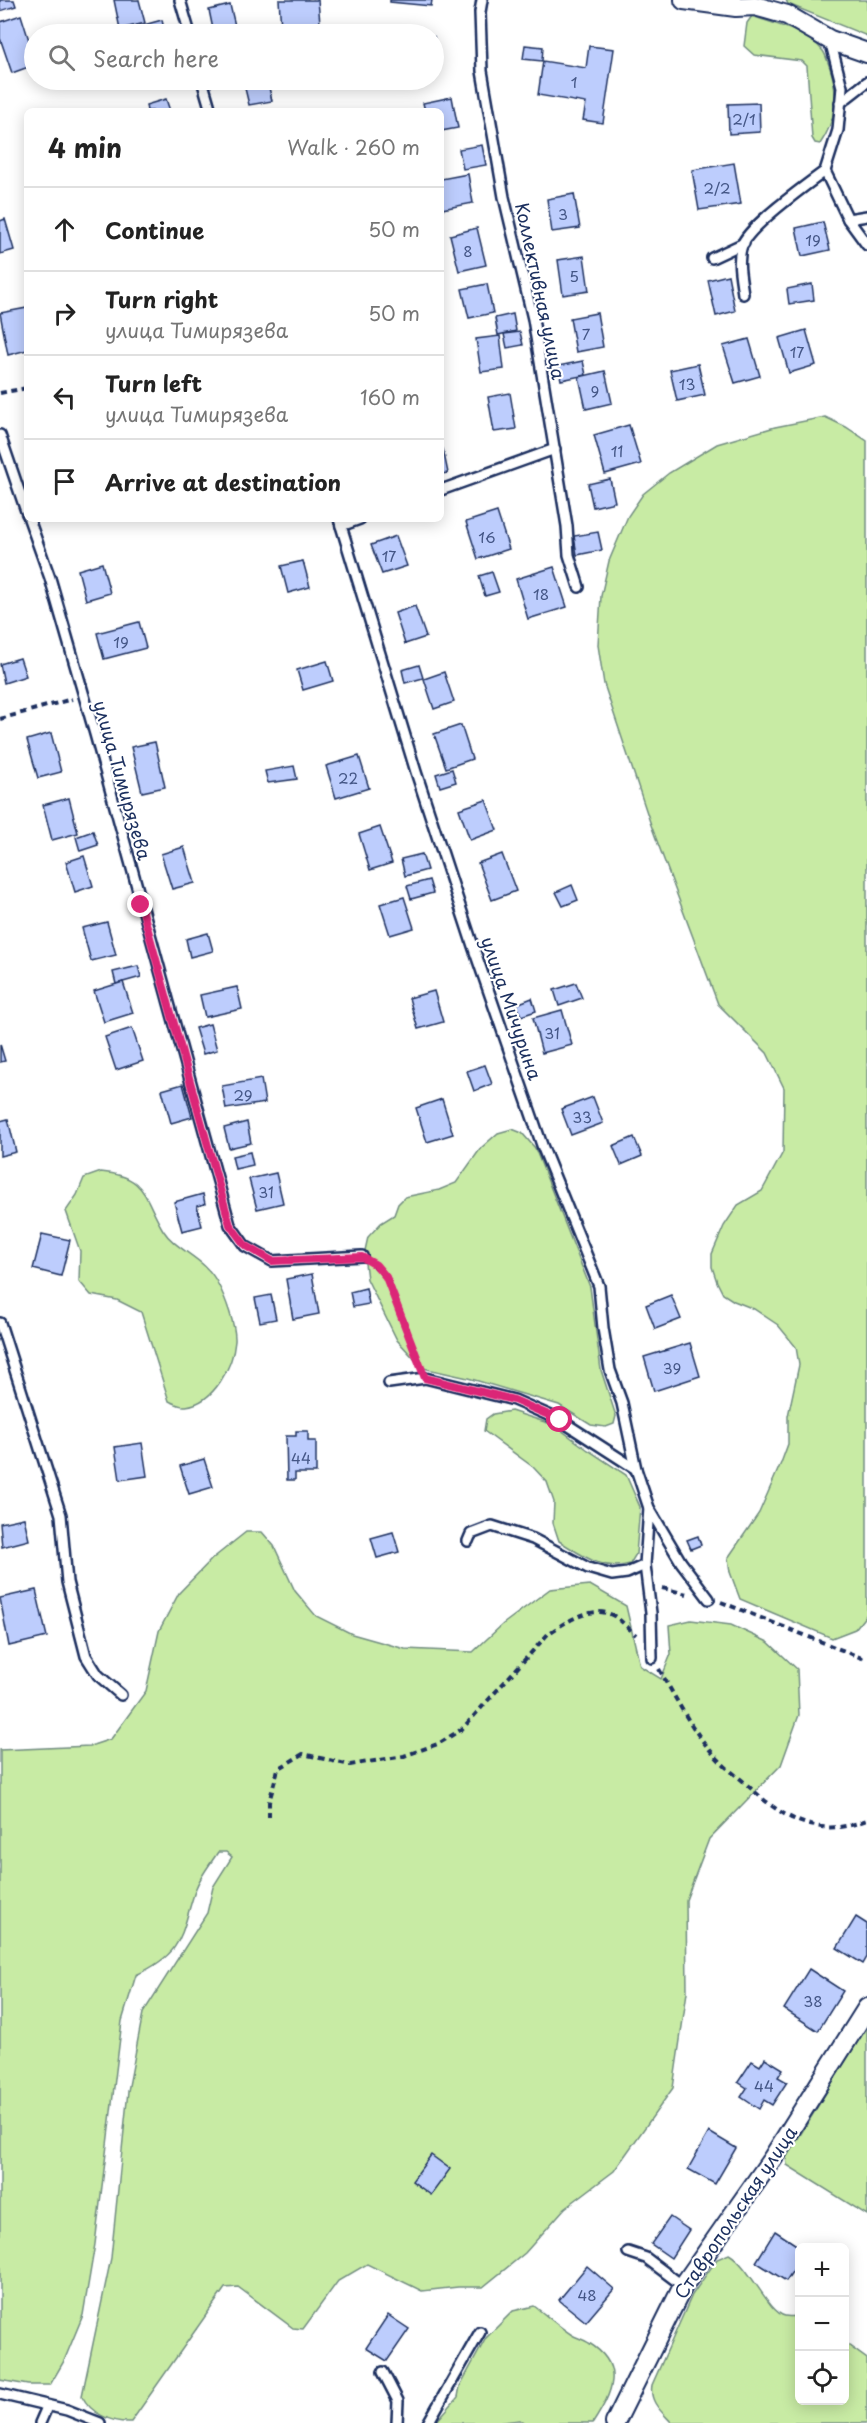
<!DOCTYPE html>
<html lang="en">
<head>
<meta charset="utf-8">
<style>
	body { margin:0; font-family:"Playpen Sans",sans-serif; background:#f6f6f6; color:#222 }
	.controls { position:absolute; right:18px; bottom:18px; display:grid; overflow:hidden; border-radius:9px; box-shadow:0 3px 15px #0003 }
	.controls button { width:54px; height:54px; display:grid; place-items:center; padding:0; border:0; border-bottom:2px solid #e0e0e0; background:#fff; color:#222; font:30px sans-serif }
	.stop { position:absolute; width:18px; height:18px; margin:-14px; border:4px solid #db2777; border-radius:50%; background:#fff }
	.stop.end { background:#db2777; border-color:#fff; box-shadow:0 2px 6px #0008 }
	.list { margin:0; padding:0; list-style:none }
	h2 { display:flex; justify-content:space-between; align-items:center; height:78px; margin:0; padding:0 24px; font-size:26px }
	h2 small { font-size:20px; font-weight:400; color:#767676 }
	.list li { display:grid; grid-template-columns:39px 1fr auto; gap:18px; align-items:center; box-sizing:border-box; height:84px; padding:0 24px; border-top:2px solid #e0e0e0 }
	.list b { display:block; font-size:22px; white-space:nowrap }
	.list p { margin:0; font-size:20px; white-space:nowrap; color:#767676 }
	.list em { font-size:20px; font-style:normal; color:#767676 }
	.icon { flex:none; width:33px; height:33px; fill:none; stroke:currentColor; stroke-width:2; stroke-linecap:round; stroke-linejoin:round }
	.map { position:relative; flex:none; width:867px; height:2423px; overflow:hidden }
	.search { position:absolute; background:#fff; box-shadow:0 3px 15px #0003; left:24px; top:24px; width:420px; height:66px; display:flex; align-items:center; gap:15px; box-sizing:border-box; padding:0 21px; border-radius:33px; color:#767676; font-size:22px }
	.panel { position:absolute; background:#fff; box-shadow:0 3px 15px #0003; left:24px; top:108px; width:420px; height:414px; border-radius:9px }
	.map>svg:first-child { display:block }
	.green { fill:#c8eba4; stroke:#728d81; stroke-width:1.5 }
	.building { fill:#bdcdfd; stroke:#1b2f5e; stroke-width:1.5 }
	.lines { fill:none; stroke-linecap:round; stroke-linejoin:round }
	.service-casing { stroke:#1b2f5e; stroke-width:14 }
	.minor-casing { stroke:#1b2f5e; stroke-width:22 }
	.path { stroke:#1b2f5e; stroke-width:4; stroke-dasharray:6 4.5; stroke-linecap:butt }
	.service { stroke:#fff; stroke-width:9 }
	.minor { stroke:#fff; stroke-width:18 }
	.route { stroke:#db2777; stroke-width:8 }
	.labels { text-anchor:middle; dominant-baseline:central; stroke-width:4.5; stroke-linejoin:round; paint-order:stroke }
	.number-label { font-size:15px; fill:#445686 }
	.street-label { font-size:18px; fill:#1b2f5e; stroke:#fff }
</style>
</head>
<body>
<div class="map">
<svg width="867" height="2423" viewBox="0 0 867 2423">
	<rect width="100%" height="100%" fill="#fff"/>
	<filter id="ink" filterUnits="userSpaceOnUse"><feTurbulence type="fractalNoise" baseFrequency=".0167" numOctaves="2"/><feDisplacementMap in="SourceGraphic" scale="12" xChannelSelector="R" yChannelSelector="G"/><feConvolveMatrix kernelMatrix="1 2 1 2 8 2 1 2 1" color-interpolation-filters="sRGB"/></filter>
	<g filter="url(#ink)">
		<g class="green">
			<polygon points="786,0 867,0 867,36 788,4"/>
			<path d="M752 16C775 24 807 31 823 51 826 55 828 63 830 68 839 94 836 121 820 144L815 143 812 138 807 66 802 61 754 55 744 46 747 23Z"/>
			<polygon points="825,417 846,427 867,441 867,1614 855,1629 832,1638 740,1599 730,1572 728,1558 759,1513 781,1463 788,1444 788,1416 799,1365 796,1347 778,1325 754,1309 734,1301 723,1294 717,1282 712,1267 712,1254 724,1226 738,1205 762,1191 783,1152 784,1088 767,1053 718,1004 651,825 604,684 598,645 601,596 609,561 628,516 643,494 669,473 717,444 775,427"/>
			<polygon points="512,1129 522,1133 535,1148 590,1287 601,1370 616,1416 614,1424 606,1427 591,1425 559,1405 468,1378 423,1368 397,1340 367,1279 364,1255 368,1237 381,1223 394,1215 398,1204 405,1197 439,1190 456,1183 481,1148 498,1133"/>
			<path d="M101 1172C147 1176 143 1197 163 1230 176 1251 206 1258 218 1284 225 1297 236 1326 235 1341 233 1366 214 1403 186 1406 180 1407 174 1403 169 1401L141 1312 117 1300 91 1295 79 1281 80 1251 66 1211 77 1195 84 1178Z"/>
			<path d="M511 1411 554 1425 588 1450 626 1475 640 1507 636 1554 630 1564C603 1572 582 1555 559 1541L553 1523 554 1502 547 1482 533 1467 484 1431 486 1419 493 1414Z"/>
			<path d="M246 1532H262L274 1546 295 1591 316 1616 352 1634 405 1649 473 1652 503 1624 550 1589 590 1585 626 1606 640 1666 661 1679 671 1654 669 1625 691 1620 731 1625 768 1642 797 1669 799 1715 781 1765 709 1839 686 1900 687 1992 673 2088 614 2171 565 2208 525 2253 483 2287H458L422 2291 367 2264 338 2281 303 2329 293 2328 238 2287 225 2288 131 2422C112 2423 91 2414 82 2396L111 2258 128 2091 143 2013 207 1913 213 1887 232 1857 226 1852H218C211 1863 201 1875 196 1888 180 1934 186 1952 136 1975L122 2021 95 2244 83 2315 64 2361 50 2385H28L0 2380V1750L90 1746 111 1739 146 1691 159 1631 179 1593 212 1559Z"/>
			<polygon points="867,2026 867,2215 787,2165 786,2158"/>
			<path d="M729 2254C750 2266 768 2312 785 2316 789 2317 795 2316 799 2316L800 2400H844L845 2343 867 2359V2423H672C661 2411 649 2402 652 2385L692 2295 717 2259Z"/>
			<path d="M534 2306C546 2315 558 2326 572 2335 577 2338 583 2339 589 2343 626 2366 612 2393 593 2423H526L519 2420 497 2423H435L458 2397 460 2386 486 2338 513 2311Z"/>
		</g>
		<g class="building">
			<polygon points="0,0 14,0 16,6 0,11"/>
			<polygon points="114,0 139,0 145,23 120,29"/>
			<polygon points="279,0 318,0 320,23 281,27"/>
			<polygon points="390,0 432,0 431,6 390,2"/>
			<polygon points="230,5 237,34 214,34 209,10"/>
			<polygon points="21,15 34,56 34,65 12,73 0,38 0,22"/>
			<polygon points="162,20 165,34 143,34 140,26"/>
			<polygon points="434,36 440,66 434,67"/>
			<polygon points="525,45 543,47 542,61 523,59"/>
			<polygon points="589,46 614,49 603,123 583,120 586,103 538,95 543,61 586,68"/>
			<polygon points="243,80 282,80 268,83 272,101 249,105"/>
			<polygon points="452,97 458,128 441,131 441,111 425,111 423,103"/>
			<polygon points="166,99 170,111 147,111 146,105"/>
			<polygon points="759,103 760,132 729,134 728,104"/>
			<polygon points="482,145 486,165 463,169 459,149"/>
			<polygon points="734,163 741,204 699,210 692,170"/>
			<polygon points="468,174 473,203 442,209 441,179"/>
			<polygon points="574,194 580,228 552,232 547,199"/>
			<polygon points="5,219 14,250 0,254 0,221"/>
			<polygon points="823,222 830,250 802,256 796,228"/>
			<polygon points="477,228 486,265 459,271 450,235"/>
			<polygon points="584,256 589,291 563,295 558,260"/>
			<polygon points="728,275 735,311 716,316 708,280"/>
			<polygon points="487,284 493,313 469,318 462,289"/>
			<polygon points="812,284 814,300 789,304 787,289"/>
			<polygon points="27,308 27,350 8,355 0,313"/>
			<polygon points="597,313 603,347 576,352 570,318"/>
			<polygon points="513,314 516,331 498,335 495,318"/>
			<polygon points="806,330 816,365 789,373 779,338"/>
			<polygon points="520,332 523,345 507,348 504,334"/>
			<polygon points="500,336 504,369 481,372 476,339"/>
			<polygon points="749,339 760,376 735,383 723,346"/>
			<polygon points="583,361 586,375 561,380 558,366"/>
			<polygon points="698,364 705,395 677,401 670,370"/>
			<polygon points="605,371 612,403 586,409 579,377"/>
			<polygon points="510,393 516,429 494,432 488,397"/>
			<polygon points="629,425 641,464 605,474 594,435"/>
			<polygon points="441,449 443,449 448,473 441,474"/>
			<polygon points="610,479 615,502 593,507 588,484"/>
			<polygon points="497,512 509,549 478,559 466,522"/>
			<polygon points="598,532 602,550 577,555 574,536"/>
			<polygon points="396,536 407,566 382,574 371,545"/>
			<polygon points="303,561 310,587 288,593 281,566"/>
			<polygon points="102,563 110,593 86,600 78,570"/>
			<polygon points="554,567 567,607 528,619 516,579"/>
			<polygon points="492,572 499,592 485,596 479,576"/>
			<polygon points="415,606 426,637 405,644 395,613"/>
			<polygon points="139,622 146,648 104,659 97,633"/>
			<polygon points="20,658 26,676 4,683 0,664"/>
			<polygon points="327,661 333,681 303,690 297,670"/>
			<polygon points="419,665 423,678 405,683 402,670"/>
			<polygon points="444,672 454,702 434,709 424,679"/>
			<polygon points="461,725 472,759 446,768 434,734"/>
			<polygon points="51,733 61,772 38,778 27,740"/>
			<polygon points="155,742 165,787 142,792 131,747"/>
			<polygon points="359,756 369,788 336,798 326,766"/>
			<polygon points="294,766 297,779 268,783 265,771"/>
			<polygon points="452,769 456,782 440,787 436,774"/>
			<polygon points="69,798 78,833 52,840 43,805"/>
			<polygon points="486,800 497,830 470,840 459,809"/>
			<polygon points="380,827 392,863 370,870 359,834"/>
			<polygon points="93,831 98,845 80,851 76,837"/>
			<polygon points="184,847 195,883 172,889 161,854"/>
			<polygon points="422,854 427,870 405,876 401,859"/>
			<polygon points="502,854 516,891 492,900 478,863"/>
			<polygon points="84,856 93,886 75,892 66,862"/>
			<polygon points="429,880 433,893 411,899 407,886"/>
			<polygon points="572,885 578,900 563,906 556,892"/>
			<polygon points="404,897 414,928 390,935 380,904"/>
			<polygon points="107,922 116,955 91,961 82,928"/>
			<polygon points="208,933 213,951 190,957 186,939"/>
			<polygon points="138,966 141,977 116,984 113,972"/>
			<polygon points="123,982 133,1013 104,1022 94,991"/>
			<polygon points="576,983 582,998 559,1006 554,990"/>
			<polygon points="237,987 242,1009 205,1017 200,995"/>
			<polygon points="434,991 443,1022 418,1029 409,998"/>
			<polygon points="532,998 536,1011 521,1016 517,1004"/>
			<polygon points="562,1010 572,1045 542,1053 533,1018"/>
			<polygon points="210,1024 217,1050 203,1054 195,1028"/>
			<polygon points="132,1028 143,1061 116,1070 105,1037"/>
			<polygon points="0,1044 5,1061 0,1062"/>
			<polygon points="485,1065 492,1084 474,1091 467,1071"/>
			<polygon points="261,1079 265,1103 226,1109 222,1086"/>
			<polygon points="183,1084 192,1117 171,1123 162,1090"/>
			<polygon points="593,1097 603,1123 571,1135 561,1109"/>
			<polygon points="442,1099 453,1134 427,1142 416,1108"/>
			<polygon points="8,1119 16,1152 0,1156 0,1121"/>
			<polygon points="247,1122 251,1143 229,1148 224,1128"/>
			<polygon points="634,1137 642,1156 621,1165 613,1146"/>
			<polygon points="250,1152 253,1165 235,1169 232,1156"/>
			<polygon points="276,1173 283,1203 257,1209 249,1179"/>
			<polygon points="203,1194 205,1204 197,1206 202,1226 182,1231 174,1202"/>
			<polygon points="42,1234 70,1240 61,1276 33,1269"/>
			<polygon points="312,1274 319,1314 293,1319 286,1279"/>
			<polygon points="366,1288 369,1304 353,1307 350,1292"/>
			<polygon points="271,1295 276,1319 260,1322 255,1298"/>
			<polygon points="671,1295 681,1319 655,1329 646,1305"/>
			<polygon points="690,1343 700,1376 654,1391 644,1357"/>
			<polygon points="296,1431 308,1431 308,1441 316,1441 316,1473 295,1473 295,1480 287,1480 286,1436 296,1436"/>
			<polygon points="142,1443 147,1476 120,1480 115,1447"/>
			<polygon points="204,1459 213,1487 189,1494 180,1466"/>
			<polygon points="24,1518 29,1540 2,1547 0,1523"/>
			<polygon points="393,1532 399,1552 377,1558 371,1538"/>
			<polygon points="698,1536 701,1545 691,1549 687,1540"/>
			<polygon points="36,1590 47,1637 9,1646 0,1598"/>
			<polygon points="856,1917 867,1924 867,1957 863,1964 837,1948"/>
			<polygon points="809,1969 843,1991 818,2031 784,2009"/>
			<polygon points="765,2058 783,2069 778,2077 787,2082 772,2105 764,2100 759,2109 741,2097 747,2088 738,2082 752,2061 760,2066"/>
			<polygon points="709,2132 736,2148 715,2184 688,2169"/>
			<polygon points="431,2155 450,2169 431,2195 412,2181"/>
			<polygon points="670,2217 689,2230 671,2258 651,2244"/>
			<polygon points="775,2231 801,2248 800,2260 786,2281 756,2262"/>
			<polygon points="587,2266 614,2289 586,2322 559,2300"/>
			<polygon points="388,2315 409,2329 387,2361 366,2348"/>
		</g>
		<g class="lines">
			<g class="service-casing">
				<g id="service">
					<polyline points="180,0 190,34"/>
					<polyline points="482,0 480,12 482,71 504,197 533,319 567,526 569,555 579,587"/>
					<polyline points="830,40 842,87 838,130 825,171 848,219 867,245"/>
					<polyline points="202,80 211,111"/>
					<polyline points="840,103 867,82"/>
					<polyline points="848,219 867,216"/>
					<polyline points="712,258 744,243"/>
					<path d="M743 294C741 278 736 259 743 243 753 223 806 185 825 171"/>
					<polyline points="0,435 27,514"/>
					<polyline points="441,490 555,449"/>
					<polyline points="29,519 50,578 95,734 230,1225 245,1246 272,1261 362,1256"/>
					<polyline points="339,519 416,772 473,946 543,1148 599,1286 603,1328 610,1370 622,1403 636,1469 649,1508 681,1562 709,1599"/>
					<polyline points="341,526 360,519"/>
					<polyline points="0,1323 61,1515 67,1582 86,1656 98,1675 121,1695"/>
					<polyline points="389,1383 425,1378 514,1400 560,1420 636,1469"/>
					<polyline points="649,1508 645,1565 651,1613 652,1658"/>
					<polyline points="468,1541 471,1534 492,1526 533,1539 588,1568 612,1575 627,1573 645,1565"/>
					<polyline points="628,2252 646,2258 683,2286"/>
					<polyline points="383,2372 398,2401 397,2423"/>
					<polyline points="0,2394 67,2410 100,2423"/>
					<polyline points="40,2423 47,2407"/>
					<polyline points="428,2423 480,2332"/>
				</g>
			</g>
			<g class="minor-casing">
				<g id="minor">
					<polyline points="684,0 736,7 755,6 787,15 830,40 867,53"/>
					<polyline points="615,2423 683,2286 772,2159 867,2008"/>
				</g>
			</g>
			<g class="path">
				<polyline points="0,393 27,388"/>
				<polyline points="0,719 72,699"/>
				<polyline points="373,1264 386,1277 420,1364"/>
				<polyline points="662,1588 687,1594"/>
				<polyline points="721,1602 867,1660"/>
				<path d="M659 1669C677 1700 694 1735 720 1761 727 1769 736 1775 744 1782 781 1817 815 1840 867 1820"/>
				<path d="M269 1817V1802L278 1769 303 1754 350 1765 404 1756 438 1744 462 1729 548 1634C565 1622 593 1604 614 1616 622 1621 629 1629 636 1635"/>
			</g>
			<use href="#service" class="service"/>
			<use href="#minor" class="minor"/>
		</g>
	</g>
	<g class="lines" filter="url(#ink)">
		<polyline class="route" points="141,905 230,1225 245,1245 272,1261 362,1257 376,1265 386,1277 425,1378 514,1400 560,1420"/>
	</g>
	<g class="labels">
		<g class="number-label">
			<text x="574" y="81">1</text>
			<text x="744" y="118">2/1</text>
			<text x="717" y="187">2/2</text>
			<text x="563" y="213">3</text>
			<text x="813" y="239">19</text>
			<text x="468" y="250">8</text>
			<text x="574" y="275">5</text>
			<text x="586" y="333">7</text>
			<text x="797" y="351">17</text>
			<text x="687" y="383">13</text>
			<text x="595" y="390">9</text>
			<text x="617" y="450">11</text>
			<text x="487" y="536">16</text>
			<text x="389" y="555">17</text>
			<text x="541" y="593">18</text>
			<text x="121" y="641">19</text>
			<text x="348" y="777">22</text>
			<text x="552" y="1032">31</text>
			<text x="243" y="1094">29</text>
			<text x="582" y="1116">33</text>
			<text x="266" y="1191">31</text>
			<text x="672" y="1367">39</text>
			<text x="301" y="1457">44</text>
			<text x="813" y="2000">38</text>
			<text x="764" y="2085">44</text>
			<text x="587" y="2294">48</text>
		</g>
		<g class="street-label">
			<text transform="translate(541 291) rotate(78)">Коллективная улица</text>
			<text transform="translate(123 780) rotate(74)">улица Тимирязева</text>
			<text transform="translate(512 1008) rotate(71)">улица Мичурина</text>
			<text transform="translate(735 2212) rotate(-56)">Ставропольская улица</text>
		</g>
	</g>
</svg>
<div class="controls">
<button>+</button>
<button>−</button>
<button><svg class="icon" aria-label="locate" viewBox="0 0 24 24"><circle cx="12" cy="12" r="6"/><path d="M12 2v4M12 18v4M2 12h4M18 12h4"/></svg></button>
</div>
<div class="stop" style="left:560px;top:1420px"></div>
<div class="stop end" style="left:141px;top:905px"></div>
<div class="search"><svg class="icon" aria-label="search" viewBox="0 0 24 24"><circle cx="10" cy="10" r="6"/><path d="M15 15l6 6"/></svg>Search here</div>
<section class="panel">
<h2>4 min<small>Walk · 260 m</small></h2>
<ul class="list">
<li><svg class="icon" aria-label="ahead" viewBox="0 0 24 24"><path d="M12 20V5M6 11l6-6 6 6"/></svg><div><b>Continue</b></div><em>50 m</em></li>
<li><svg class="icon" aria-label="right" viewBox="0 0 24 24"><path d="M7 20v-9h11M14 6l5 5-5 5"/></svg><div><b>Turn right</b><p>улица Тимирязева</p></div><em>50 m</em></li>
<li><svg class="icon" aria-label="left" viewBox="0 0 24 24"><path d="M17 20v-9H6M10 6l-5 5 5 5"/></svg><div><b>Turn left</b><p>улица Тимирязева</p></div><em>160 m</em></li>
<li><svg class="icon" aria-label="arrive" viewBox="0 0 24 24"><path d="M6 21V4h12l-3 4 3 4H6"/></svg><div><b>Arrive at destination</b></div></li>
</ul>
</section>
</div>
</body>
</html>
